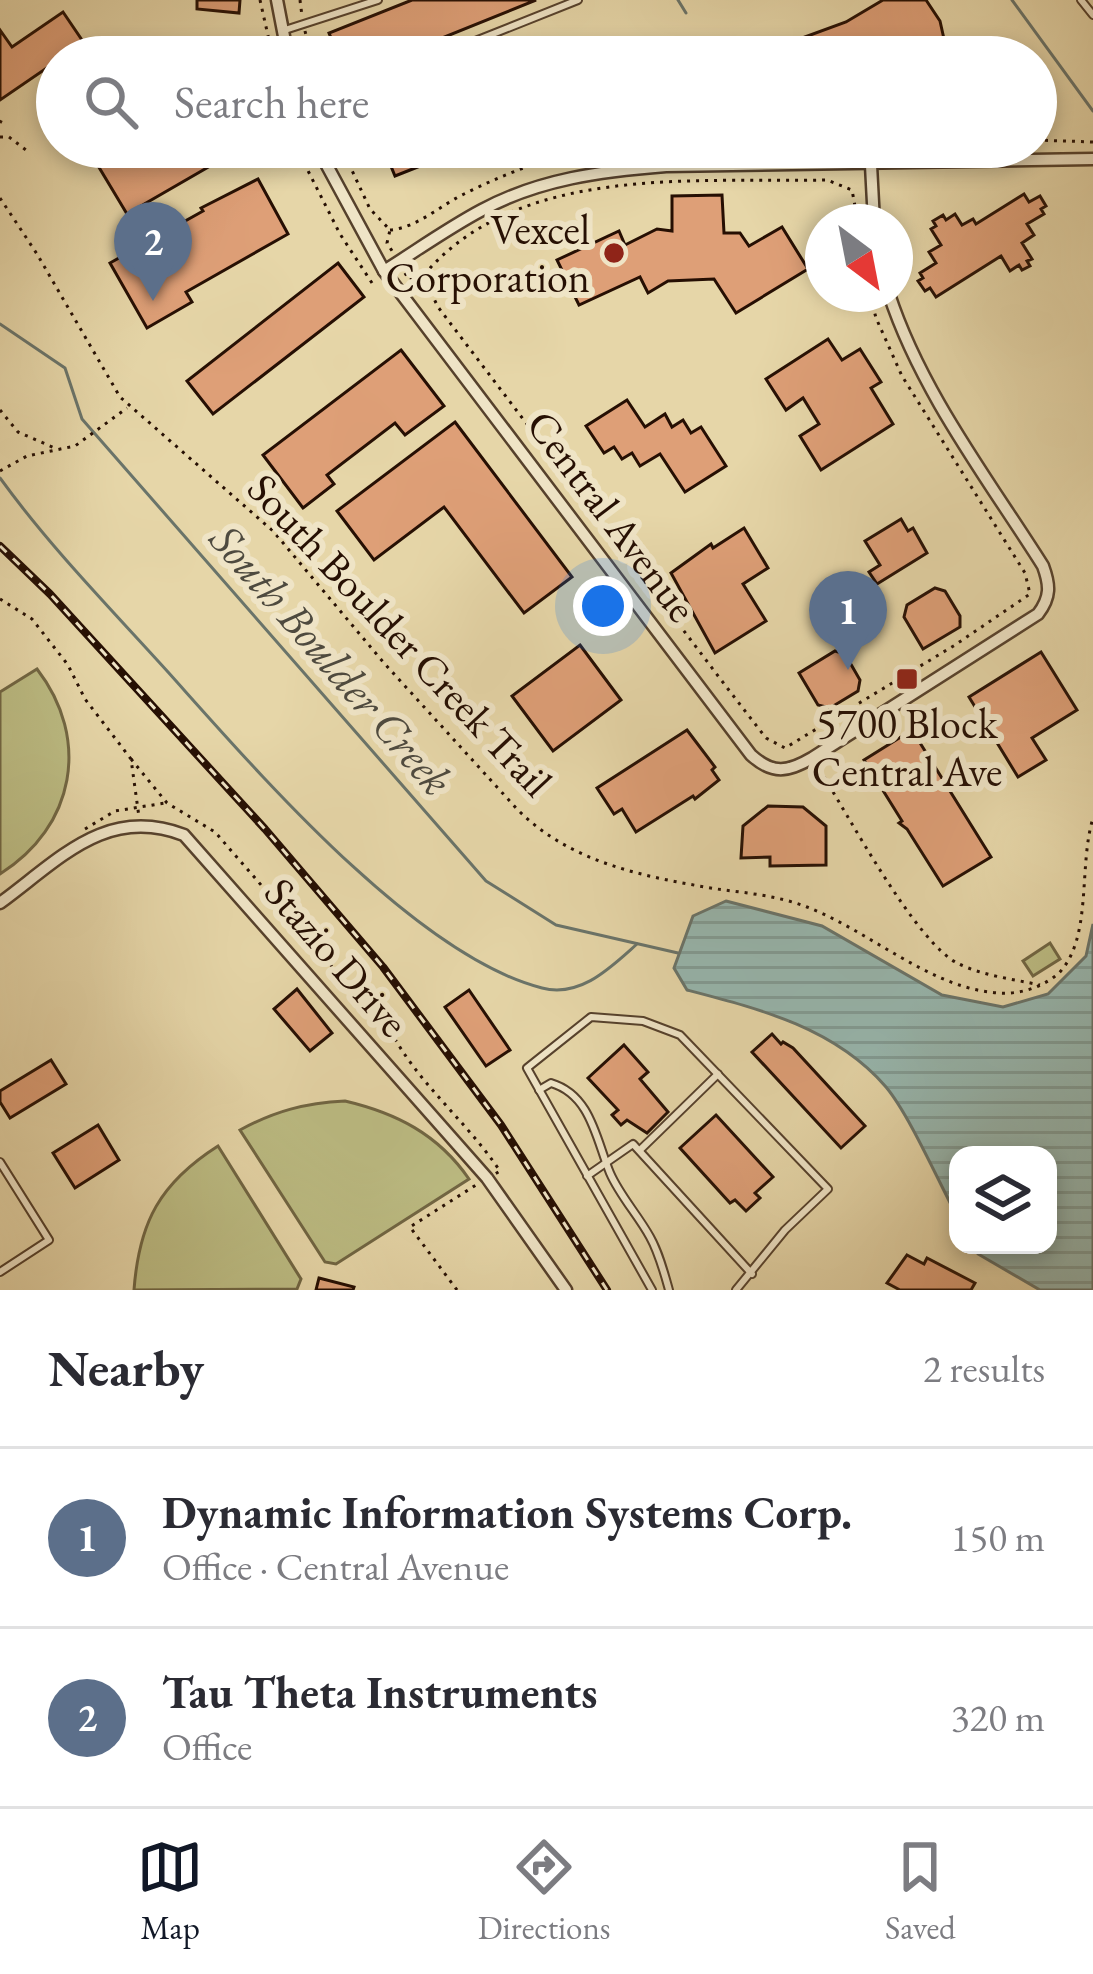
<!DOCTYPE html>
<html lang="en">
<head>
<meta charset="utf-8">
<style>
	body { margin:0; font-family:"EB Garamond",serif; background:#f2f2f3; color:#2b2b33 }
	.controls { position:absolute; right:36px; bottom:36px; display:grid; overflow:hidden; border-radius:24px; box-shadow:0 6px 18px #0003 }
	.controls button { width:108px; height:108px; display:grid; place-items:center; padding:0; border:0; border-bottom:3px solid #e1e1e2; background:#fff; color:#2b2b33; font:60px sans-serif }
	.compass { position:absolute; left:805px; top:204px; width:108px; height:108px; border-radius:50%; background:#fff; box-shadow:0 6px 18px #0003; rotate:148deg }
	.you { position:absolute; left:603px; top:606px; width:42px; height:42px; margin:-30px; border:9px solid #fff; border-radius:50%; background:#1a73e8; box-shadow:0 0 0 18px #1a73e833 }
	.badge { display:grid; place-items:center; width:78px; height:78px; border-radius:50%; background:#111827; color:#fff; font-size:39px; font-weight:700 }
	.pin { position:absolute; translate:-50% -99px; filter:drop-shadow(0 3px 6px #0008) }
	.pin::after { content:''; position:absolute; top:63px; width:42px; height:36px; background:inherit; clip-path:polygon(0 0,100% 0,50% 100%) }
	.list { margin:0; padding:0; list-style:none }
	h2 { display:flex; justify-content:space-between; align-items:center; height:156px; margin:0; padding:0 48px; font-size:51px }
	h2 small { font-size:39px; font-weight:400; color:#7c7c81 }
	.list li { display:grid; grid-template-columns:78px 1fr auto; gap:36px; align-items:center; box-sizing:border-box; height:180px; padding:0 48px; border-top:3px solid #e1e1e2 }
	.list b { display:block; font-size:45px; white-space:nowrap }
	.list p { margin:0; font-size:39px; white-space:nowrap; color:#7c7c81 }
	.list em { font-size:39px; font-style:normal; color:#7c7c81 }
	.icon { flex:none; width:66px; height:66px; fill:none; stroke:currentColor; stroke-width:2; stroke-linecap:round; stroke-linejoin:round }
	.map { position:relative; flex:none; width:1093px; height:1290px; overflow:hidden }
	.search { position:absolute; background:#fff; box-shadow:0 6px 18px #0003; left:36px; right:36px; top:36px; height:132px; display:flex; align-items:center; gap:30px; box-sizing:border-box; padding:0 42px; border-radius:66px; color:#7c7c81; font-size:45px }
	.sheet { height:516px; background:#fff }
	nav { display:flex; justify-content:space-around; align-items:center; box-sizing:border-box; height:168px; border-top:3px solid #e1e1e2; background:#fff; font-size:33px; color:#7c7c81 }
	nav a { display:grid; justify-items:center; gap:6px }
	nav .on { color:#111827 }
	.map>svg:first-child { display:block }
	.pitch { fill:#bcbc83; stroke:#716643; stroke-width:3 }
	.water { fill:url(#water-rules); stroke:#6a746a; stroke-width:3 }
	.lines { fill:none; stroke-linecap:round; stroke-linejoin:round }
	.stream { stroke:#6a746a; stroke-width:3 }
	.building { fill:#de9f77; stroke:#260f03; stroke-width:3 }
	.service-casing { stroke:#56412c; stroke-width:10 }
	.minor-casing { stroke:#56412c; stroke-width:15 }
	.path { stroke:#260f03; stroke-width:3; stroke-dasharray:3 6; stroke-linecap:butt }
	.service { stroke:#efe4c6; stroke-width:6 }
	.minor { stroke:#efe4c6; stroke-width:10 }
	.rail-casing { stroke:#260f03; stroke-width:8 }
	.rail { stroke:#efe4c6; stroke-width:3; stroke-dasharray:9; stroke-linecap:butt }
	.poi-dot { fill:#8f2418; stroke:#efe4c6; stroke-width:4.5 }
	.labels { text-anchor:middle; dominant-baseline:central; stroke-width:12; stroke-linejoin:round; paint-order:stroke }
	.poi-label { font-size:42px; fill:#260f03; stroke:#efe4c6; text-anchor:end }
	.street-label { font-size:42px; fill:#260f03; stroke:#efe4c6 }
	.water-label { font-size:45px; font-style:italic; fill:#4e4a3f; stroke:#efe4c6 }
</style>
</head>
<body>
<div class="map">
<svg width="1093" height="1290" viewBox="0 0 1093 1290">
	<defs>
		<pattern id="water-rules" width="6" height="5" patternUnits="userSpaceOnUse" patternTransform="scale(3)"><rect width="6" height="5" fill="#97b7af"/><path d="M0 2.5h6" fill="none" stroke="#829c95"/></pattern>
	</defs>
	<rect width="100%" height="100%" fill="#e6d6a8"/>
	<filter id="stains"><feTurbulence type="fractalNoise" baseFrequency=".00167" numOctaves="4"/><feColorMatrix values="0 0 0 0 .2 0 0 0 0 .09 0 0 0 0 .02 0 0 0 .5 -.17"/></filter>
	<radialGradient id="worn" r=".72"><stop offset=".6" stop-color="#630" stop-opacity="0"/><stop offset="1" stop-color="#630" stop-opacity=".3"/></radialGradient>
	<g class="pitch">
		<path d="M37 669C91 739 75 827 0 874V692Z"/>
		<polygon points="1050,943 1060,959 1033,976 1023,961"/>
		<path d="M345 1101C396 1113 438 1134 469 1179L336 1264 325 1262 240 1130C275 1111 305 1103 345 1101Z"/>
		<path d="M218 1146 301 1279 297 1289 134 1290C139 1222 160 1183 218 1146Z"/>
	</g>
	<path class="water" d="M726 901 822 926 942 995 1003 1007 1048 994 1086 956 1093 924V1290H1040L978 1254 972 1245H1048V1155H958V1218C939 1183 910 1116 886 1087 835 1028 760 1009 687 990L674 968 693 916Z"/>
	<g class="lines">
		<g class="stream">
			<polyline points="678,0 686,13"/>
			<polyline points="1012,0 1093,111"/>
			<polyline points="0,324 65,368 82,419 486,881 556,925 678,953"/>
			<path d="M0 478C50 547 111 609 168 672 255 769 415 956 542 988 581 998 611 967 637 944"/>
		</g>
	</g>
	<g class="building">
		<polygon points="197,0 240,0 239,13 197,9"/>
		<polygon points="412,0 536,0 395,57 339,57 329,33"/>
		<polygon points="883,0 926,0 940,21 948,57 747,57 793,38 794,41 846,22"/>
		<polygon points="63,12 84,43 57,57 57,61 0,100 0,30 12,47"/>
		<polygon points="664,40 669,51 696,41 702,57 622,57"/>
		<polygon points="115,147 243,147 127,214 94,159"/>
		<polygon points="383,147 466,147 466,148 395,176"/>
		<polygon points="258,179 288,234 186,292 192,302 147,328 110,263 203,211 201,208"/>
		<polygon points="1024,194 1029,202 1040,196 1046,206 1041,209 1044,214 1027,224 1034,235 1022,243 1032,259 1027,261 1030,266 1022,270 1019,265 1010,271 1001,256 936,297 930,288 925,291 918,281 923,278 920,273 936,263 929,252 941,245 931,229 936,226 933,221 943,215 946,220 955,214 962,225 973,219 976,224"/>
		<polygon points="722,195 724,233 740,233 749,246 782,227 808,269 736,313 714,279 668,281 648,293 640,277 579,305 557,260 619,231 625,245 657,229 672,231 672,196"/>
		<polygon points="338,263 364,297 213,414 187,381"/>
		<polygon points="828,339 842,360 860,349 881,382 871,388 893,424 821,470 800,436 819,424 803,398 786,410 766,379"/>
		<polygon points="401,350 444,406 405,435 395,423 327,475 334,484 303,508 263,455"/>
		<polygon points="627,400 645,427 665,414 672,427 683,420 691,433 701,427 726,466 685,492 660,454 640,466 632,453 622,459 614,447 604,453 586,426"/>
		<polygon points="455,422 572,577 524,613 444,507 374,560 337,511"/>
		<polygon points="901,519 908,531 913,528 927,553 877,584 869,572 880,565 865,541"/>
		<polygon points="744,528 768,568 743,584 766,621 715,653 671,573 711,544 713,548"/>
		<polygon points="935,588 945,591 960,616 960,627 923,649 904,617 907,605"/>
		<polygon points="580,645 621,700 553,751 512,696"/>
		<polygon points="835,651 845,654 860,680 858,691 830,708 818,705 799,673"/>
		<polygon points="1041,652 1077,710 1032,738 1046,760 1018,777 969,697"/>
		<polygon points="687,730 715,767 712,770 719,780 695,799 693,796 636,832 622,809 614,814 597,788"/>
		<polygon points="912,730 991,857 943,886 907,829 899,823 902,821 864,760"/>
		<polygon points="768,806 803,807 826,826 826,865 770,866 770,857 741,858 743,826"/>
		<polygon points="297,989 332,1033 310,1051 274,1009"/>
		<polygon points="469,990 510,1050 486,1066 445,1007"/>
		<polygon points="772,1034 781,1044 783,1042 793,1048 865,1126 841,1148 752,1052"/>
		<polygon points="624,1045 648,1072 640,1079 668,1112 647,1133 627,1120 621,1125 612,1115 618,1110 588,1078"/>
		<polygon points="51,1060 66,1084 10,1118 0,1102 0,1091"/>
		<polygon points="716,1115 773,1177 755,1193 760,1198 746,1211 735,1200 730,1203 680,1148"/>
		<polygon points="98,1125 119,1160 75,1188 53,1153"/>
		<polygon points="907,1255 924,1264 927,1258 975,1283 971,1290 900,1290 887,1283"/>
		<polygon points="319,1278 354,1287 353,1290 316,1290"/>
	</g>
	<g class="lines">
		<g class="service-casing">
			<g id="service">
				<polyline points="1081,0 1093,15"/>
				<polyline points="285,30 378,0"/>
				<polyline points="435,57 578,0"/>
				<polyline points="739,166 743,147"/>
				<path d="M539 1090 551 1083C591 1095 596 1139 610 1173 620 1196 638 1215 650 1237 659 1253 664 1272 669 1290"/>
				<polyline points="640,1150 718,1074"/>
				<polyline points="0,1162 49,1240 0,1272"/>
				<polyline points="587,1176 633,1144 752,1274"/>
				<polyline points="652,1290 527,1068 591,1017 643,1021 680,1035 828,1189 785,1230 736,1290"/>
			</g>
		</g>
		<g class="minor-casing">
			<g id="minor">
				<polyline points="277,0 288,57"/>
				<path d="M317 147 384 271 751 755C773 775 788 772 812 758L1038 614C1051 597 1050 585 1043 566 988 479 921 392 889 294"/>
				<polyline points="871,165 874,222"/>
				<path d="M384 271C416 251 448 228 482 210 539 179 602 171 666 166L1093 159"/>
				<path d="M0 903C59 860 106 805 184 835L487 1178 566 1290"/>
			</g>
		</g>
		<g class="path">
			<polyline points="260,0 269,40 264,48 267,57"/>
			<polyline points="300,0 302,16"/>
			<polyline points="305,31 311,57"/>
			<polyline points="0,123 4,115"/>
			<polyline points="0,137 9,137 26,150"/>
			<polyline points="1036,140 1093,142"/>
			<polyline points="296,147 340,234 372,283"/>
			<polyline points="341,147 370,209 390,230 387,243 394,254"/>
			<path d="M0 198 37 254 120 397 273 531 384 663 517 809C570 863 645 877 717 889 747 893 779 896 807 907 867 930 926 984 989 992 1014 996 1038 990 1058 974 1093 939 1078 867 1093 818"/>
			<path d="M390 230C417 228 442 204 466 193 513 170 560 152 612 147"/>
			<polyline points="405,273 409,280 421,277"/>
			<path d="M424 275C518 163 697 183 827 180L852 190 858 222"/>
			<polyline points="423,276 438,307 728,689 766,738 785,748 955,645 1030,594 1025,573 902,376 876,318 870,294"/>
			<polyline points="0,410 18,432 57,449"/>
			<polyline points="0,471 27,456 75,446 127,408"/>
			<polyline points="0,599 32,619 68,665 85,699 131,759 139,817"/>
			<path d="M131 759 167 803 215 832 395 1039C424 1089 467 1122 500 1171L495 1174"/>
			<path d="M819 769C848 814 916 944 959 964 984 976 1013 979 1040 985"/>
			<polyline points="85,829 115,811 165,803"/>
			<polyline points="457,1290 410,1227 476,1185"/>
		</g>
		<use href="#service" class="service"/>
		<use href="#minor" class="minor"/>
		<g class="rail-casing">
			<polyline id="rail" points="0,546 50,594 265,829 383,967 501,1125 607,1290"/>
		</g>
		<use href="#rail" class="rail"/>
	</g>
	<g class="poi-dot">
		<circle cx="614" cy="253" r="12"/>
		<rect x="895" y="667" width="24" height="24" rx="6"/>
	</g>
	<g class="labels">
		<g class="poi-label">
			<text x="590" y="229">Vexcel<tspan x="590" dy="48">Corporation</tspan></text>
			<text x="907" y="723" text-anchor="middle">5700 Block<tspan x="907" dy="48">Central Ave</tspan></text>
		</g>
		<g class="street-label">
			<text transform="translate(612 516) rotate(53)">Central Avenue</text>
			<text transform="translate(400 635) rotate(47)">South Boulder Creek Trail</text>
			<text transform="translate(337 957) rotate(49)">Stazio Drive</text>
		</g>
		<g class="water-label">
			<text transform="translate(332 659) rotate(49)">South Boulder Creek</text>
		</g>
	</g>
	<rect width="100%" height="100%" filter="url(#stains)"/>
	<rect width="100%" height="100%" fill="url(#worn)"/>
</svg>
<div class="controls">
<button><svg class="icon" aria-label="layers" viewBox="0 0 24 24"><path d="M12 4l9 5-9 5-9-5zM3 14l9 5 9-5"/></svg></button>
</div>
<svg class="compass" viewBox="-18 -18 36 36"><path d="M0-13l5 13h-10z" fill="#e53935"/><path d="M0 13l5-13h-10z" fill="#7c7c81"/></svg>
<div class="you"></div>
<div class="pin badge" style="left:848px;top:670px;background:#5c6f8a">1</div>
<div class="pin badge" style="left:153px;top:301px;background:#5c6f8a">2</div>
<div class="search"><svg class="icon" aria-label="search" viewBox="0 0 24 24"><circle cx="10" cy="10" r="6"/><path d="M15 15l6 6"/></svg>Search here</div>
</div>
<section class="sheet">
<h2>Nearby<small>2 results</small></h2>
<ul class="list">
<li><span class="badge" style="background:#5c6f8a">1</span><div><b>Dynamic Information Systems Corp.</b><p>Office · Central Avenue</p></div><em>150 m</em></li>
<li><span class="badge" style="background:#5c6f8a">2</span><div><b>Tau Theta Instruments</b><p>Office</p></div><em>320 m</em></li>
</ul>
</section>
<nav>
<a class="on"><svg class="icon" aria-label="map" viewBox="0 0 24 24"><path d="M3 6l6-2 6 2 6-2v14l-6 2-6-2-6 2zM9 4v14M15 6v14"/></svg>Map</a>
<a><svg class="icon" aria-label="directions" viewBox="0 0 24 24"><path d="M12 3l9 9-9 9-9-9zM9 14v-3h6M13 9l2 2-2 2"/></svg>Directions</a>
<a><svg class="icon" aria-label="saved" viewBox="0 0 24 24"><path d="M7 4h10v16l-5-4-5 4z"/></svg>Saved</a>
</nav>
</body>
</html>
